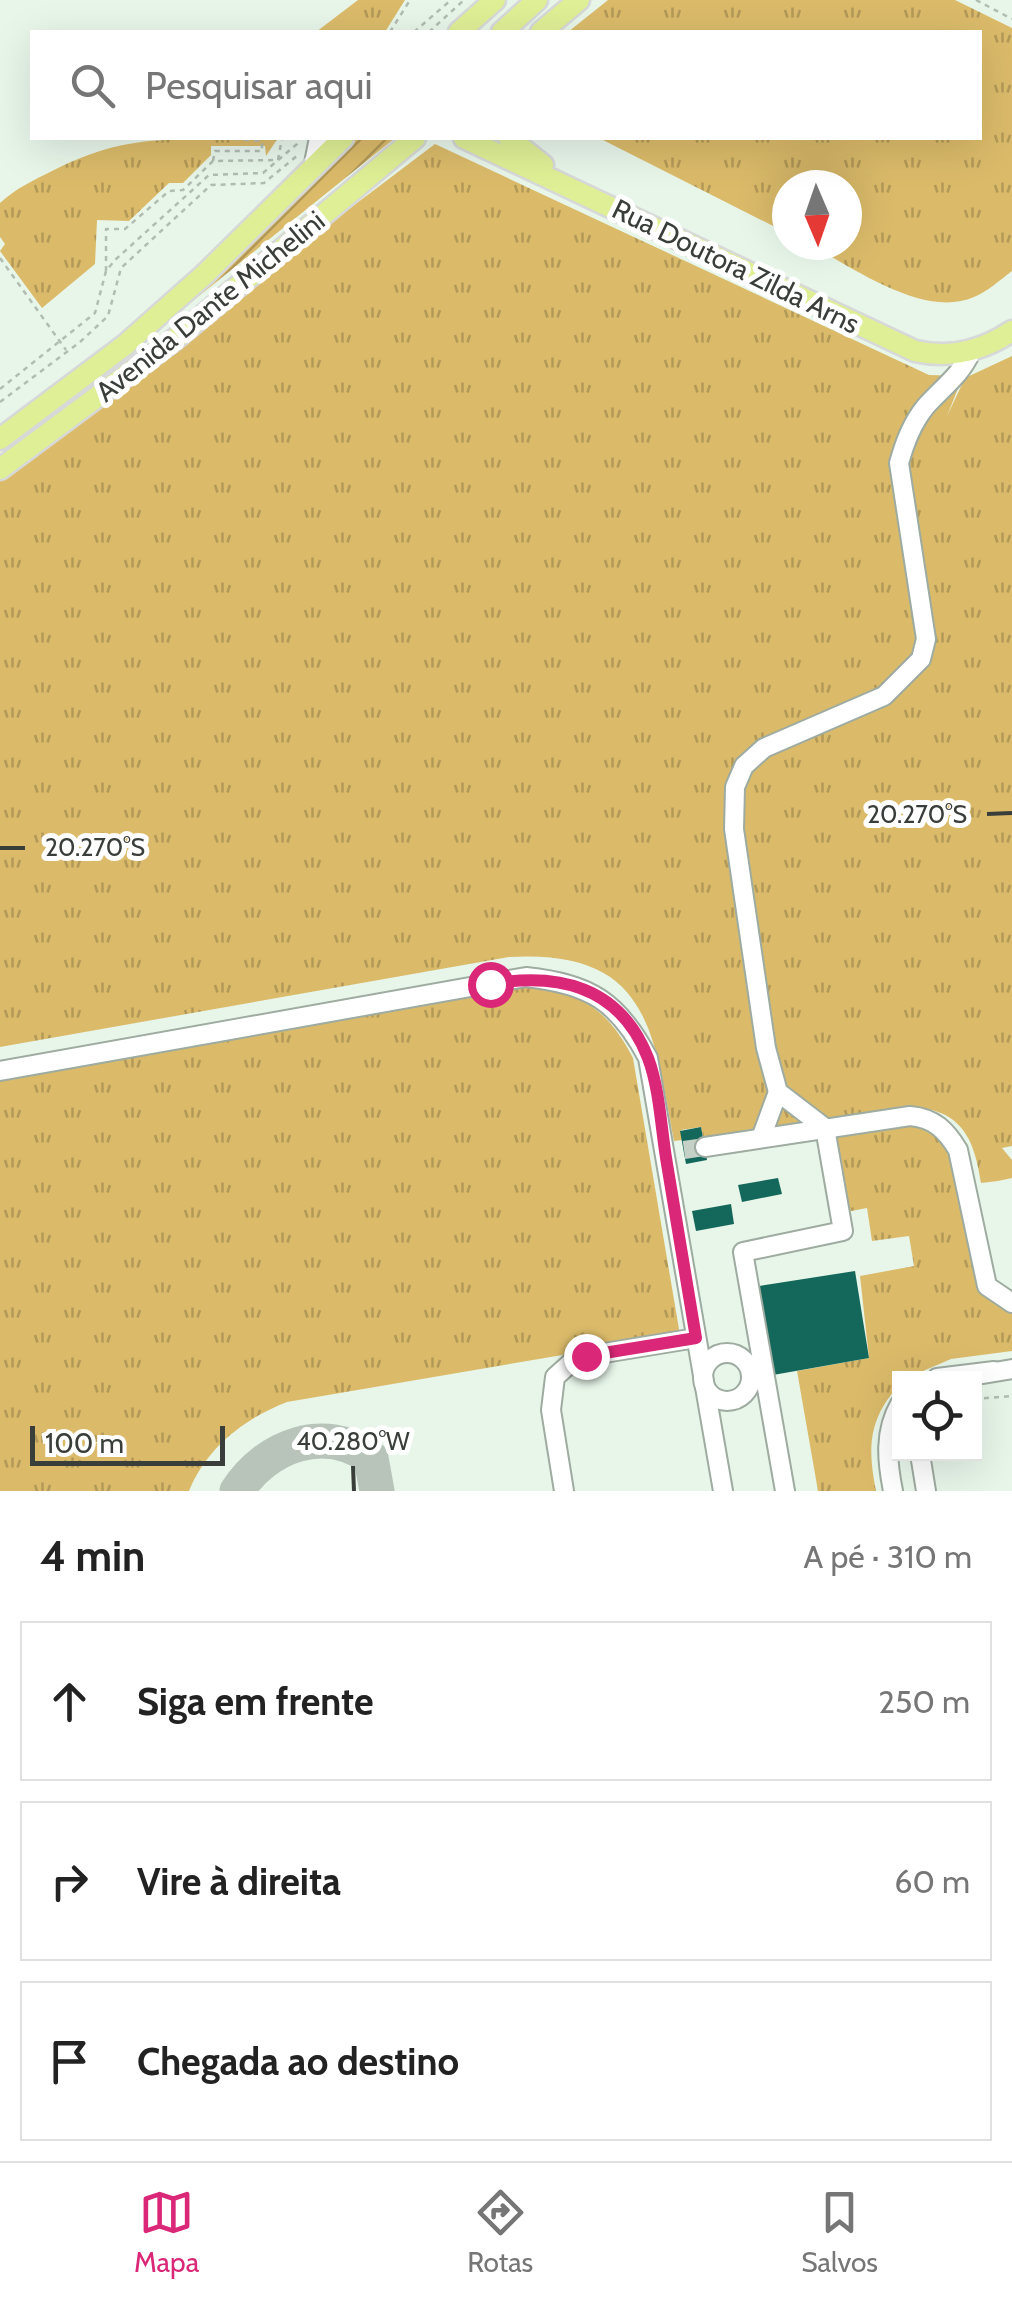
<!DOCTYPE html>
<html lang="pt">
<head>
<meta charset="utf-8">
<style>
	body { margin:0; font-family:Cabin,sans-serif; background:#f6f6f6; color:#222 }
	.controls { position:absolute; right:30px; bottom:30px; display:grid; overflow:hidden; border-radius:0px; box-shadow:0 10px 40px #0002 }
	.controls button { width:90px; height:90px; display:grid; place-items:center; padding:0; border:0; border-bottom:2px solid #e0e0e0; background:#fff; color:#222; font:50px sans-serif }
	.compass { position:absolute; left:772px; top:170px; width:90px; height:90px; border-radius:50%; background:#fff; box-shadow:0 10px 40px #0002; rotate:178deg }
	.scale { position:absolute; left:30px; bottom:25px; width:195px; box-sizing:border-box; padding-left:10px; border:5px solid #393e3a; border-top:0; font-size:28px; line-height:35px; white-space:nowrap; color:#393e3a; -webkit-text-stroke:8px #fff; paint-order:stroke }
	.stop { position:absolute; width:30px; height:30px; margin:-22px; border:8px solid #db2777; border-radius:50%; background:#fff }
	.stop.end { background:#db2777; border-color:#fff; box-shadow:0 2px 10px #0008 }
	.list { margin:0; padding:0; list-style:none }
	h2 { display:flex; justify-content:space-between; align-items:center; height:130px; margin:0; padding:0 40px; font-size:42px }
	h2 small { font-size:32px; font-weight:400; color:#767676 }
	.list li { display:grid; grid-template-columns:65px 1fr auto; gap:30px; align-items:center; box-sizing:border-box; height:160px; margin:0 20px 20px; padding:0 20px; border:2px solid #e0e0e0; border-radius:0px }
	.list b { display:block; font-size:38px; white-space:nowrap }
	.list em { font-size:32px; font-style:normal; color:#767676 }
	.icon { flex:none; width:55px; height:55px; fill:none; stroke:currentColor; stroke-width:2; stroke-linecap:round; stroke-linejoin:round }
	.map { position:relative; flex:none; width:1012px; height:1491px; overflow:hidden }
	.search { position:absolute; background:#fff; box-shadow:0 10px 40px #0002; left:30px; right:30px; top:30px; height:110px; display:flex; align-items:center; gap:25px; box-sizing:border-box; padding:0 35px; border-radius:0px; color:#767676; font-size:38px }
	.sheet { height:670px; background:#fff }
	nav { display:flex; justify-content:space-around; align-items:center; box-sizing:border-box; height:140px; border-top:2px solid #e0e0e0; background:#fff; font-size:28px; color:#767676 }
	nav a { display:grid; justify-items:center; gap:5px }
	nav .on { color:#db2777 }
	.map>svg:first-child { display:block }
	.grass { fill:url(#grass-tufts) }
	.garden { fill:url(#garden-furrows) }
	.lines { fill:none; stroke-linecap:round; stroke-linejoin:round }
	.taxiway { stroke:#b8c4ba; stroke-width:35 }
	.building { fill:#14675b }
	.minor-tunnel { stroke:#c5d1c7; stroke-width:18; stroke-dasharray:18 9; stroke-linecap:butt }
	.minor-casing { stroke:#9eaba0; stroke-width:22 }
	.major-casing { stroke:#d7d8d8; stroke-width:25 }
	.path { stroke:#b1bcb2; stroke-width:2.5; stroke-dasharray:5 5; stroke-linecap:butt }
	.minor { stroke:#fff; stroke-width:18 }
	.major { stroke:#dfef95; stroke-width:20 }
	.route { stroke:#db2777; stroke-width:12 }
	.ticks { fill:none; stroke:#393e3a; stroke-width:4 }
	.labels { text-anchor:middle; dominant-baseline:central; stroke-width:10; stroke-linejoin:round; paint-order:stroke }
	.street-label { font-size:28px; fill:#393e3a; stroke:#fff }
	.ticks-label { font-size:25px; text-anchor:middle; fill:#393e3a; stroke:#fff; stroke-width:10; stroke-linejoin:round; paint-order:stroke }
</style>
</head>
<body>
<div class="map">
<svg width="1012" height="1491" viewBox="0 0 1012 1491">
	<defs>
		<pattern id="grass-tufts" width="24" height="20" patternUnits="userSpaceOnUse" patternTransform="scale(2.5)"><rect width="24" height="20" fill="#dbbb6a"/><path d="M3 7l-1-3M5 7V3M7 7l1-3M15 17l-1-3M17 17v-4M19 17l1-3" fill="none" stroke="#b39958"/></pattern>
		<pattern id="garden-furrows" width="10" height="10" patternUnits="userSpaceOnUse" patternTransform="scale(2.5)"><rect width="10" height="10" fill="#dbbb6a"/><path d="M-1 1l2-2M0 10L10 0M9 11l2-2" fill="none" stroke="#b39958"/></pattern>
	</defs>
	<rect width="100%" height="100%" fill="#e8f6ea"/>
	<g class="grass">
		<polygon points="358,0 405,0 385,32 316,32"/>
		<path d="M608 0H955L1012 28V271C1000 280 987 292 974 297 924 319 854 268 810 245H847V185H787V233L599 138H980V32H568Z"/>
		<path d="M218 138H278L266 156 265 146H211V155L183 183H169L129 221 97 220 95 264 42 308 0 251 5 244 0 237V203C16 188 34 180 54 170 113 141 149 138 215 140Z"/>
		<path d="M435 144 929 375 963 376 947 416 965 378 1012 356V1146L1002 1148 1012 1160V1178L998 1181 1001 1199 998 1181 981 1183C974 1136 960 1108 907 1107L703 1137 701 1127 681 1130 682 1140 674 1141C653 1030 649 949 509 957L0 1047V473Z"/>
		<path d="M524 987C579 988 609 1011 633 1058L680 1335 287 1402C244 1419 207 1447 189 1491H0V1080Z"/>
		<path d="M910 1126 926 1127 953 1144 989 1298 1012 1313V1351L951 1359 907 1378H900C898 1389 889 1396 884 1405 867 1433 870 1460 876 1491H818L797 1371 869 1358 860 1276 914 1266 909 1236 872 1241 867 1208 846 1212 835 1144 839 1137Z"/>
	</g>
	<polygon class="garden" points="351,138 395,138 81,391"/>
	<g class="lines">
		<path class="taxiway" d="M237 1491C266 1446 325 1423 371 1458L377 1491"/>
	</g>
	<g class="building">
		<polygon points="701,1127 707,1160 686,1164 680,1131"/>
		<polygon points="778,1178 782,1194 742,1202 738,1185"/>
		<polygon points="731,1204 734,1224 696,1231 692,1211"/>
		<polygon points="855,1271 869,1358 773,1375 759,1286"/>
	</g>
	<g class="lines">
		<polyline class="minor-tunnel" points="684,1150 705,1147"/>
		<g class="minor-casing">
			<g id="minor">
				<polyline points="313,168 319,138"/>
				<path d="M0 1071 526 977C590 984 618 1001 648 1058L723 1491"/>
				<polyline points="761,1138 778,1092"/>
				<path d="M705 1147 910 1116C934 1118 946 1130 958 1150L987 1286 1012 1303"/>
				<circle cx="727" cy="1377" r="24"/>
				<polyline points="983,1374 1012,1369"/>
				<polyline points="937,1378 994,1371"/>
				<polyline points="920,1454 926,1491"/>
				<polyline points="564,1491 551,1410 555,1377 574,1360 586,1356 696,1338"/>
				<path d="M785 1491 743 1252 843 1231 825 1128 778 1092 766 1048 734 829 735 787 744 766 764 748 884 696 921 659 926 639 899 463C905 442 912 423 926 406 943 387 960 376 971 352"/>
				<path d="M893 1491C887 1461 884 1432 900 1404"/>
			</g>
		</g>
		<g class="major-casing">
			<g id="major">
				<polyline points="459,32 495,0"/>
				<polyline points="502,32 537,0"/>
				<polyline points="541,32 579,0"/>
				<path d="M464 138 915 351C951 359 982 351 1012 331"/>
				<polyline points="509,138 543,165"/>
				<polyline points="0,439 125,345 205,274 343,138"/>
				<polyline points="0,469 175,339 415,138"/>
			</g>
		</g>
		<g class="path">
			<polyline points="976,0 1012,19"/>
			<polyline points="390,32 410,0"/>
			<polyline points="414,32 451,0"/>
			<polyline points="429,32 464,0"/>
			<polyline points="213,161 215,151 262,151 262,141 221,138"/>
			<polyline points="0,258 66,350"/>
			<polyline points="106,271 106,229 125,229 169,191 183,190 213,161 278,160 282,138"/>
			<polyline points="0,389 95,313 106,271 115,260 209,175 263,173 297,144 299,138"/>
			<polyline points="0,402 80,342 108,316 121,268 211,185 264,183 298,155"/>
			<polyline points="974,1399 1012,1396"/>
		</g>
		<use href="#minor" class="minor"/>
		<use href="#major" class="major"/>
	</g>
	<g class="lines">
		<path class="route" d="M490 984C558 972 620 986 648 1058 660 1090 661 1130 667 1164 677 1222 686 1280 696 1338L586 1356"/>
	</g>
	<path class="ticks" d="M987 814 1012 813M0 848H25M353 1466 354 1491"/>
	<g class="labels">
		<g class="street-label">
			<text transform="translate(736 266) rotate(26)">Rua Doutora Zilda Arns</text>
			<text transform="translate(210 306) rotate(-39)">Avenida Dante Michelini</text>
		</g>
	</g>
	<g class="ticks-label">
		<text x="917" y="823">20.270°S</text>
		<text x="95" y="856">20.270°S</text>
		<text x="353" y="1450">40.280°W</text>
	</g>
</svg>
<div class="controls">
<button><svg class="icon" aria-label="locate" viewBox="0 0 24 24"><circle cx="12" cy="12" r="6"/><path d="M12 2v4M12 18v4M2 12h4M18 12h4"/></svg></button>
</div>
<svg class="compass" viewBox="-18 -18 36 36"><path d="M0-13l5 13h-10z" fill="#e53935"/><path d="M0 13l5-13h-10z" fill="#767676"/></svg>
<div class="scale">100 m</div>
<div class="stop" style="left:490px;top:984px"></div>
<div class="stop end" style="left:586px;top:1356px"></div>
<div class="search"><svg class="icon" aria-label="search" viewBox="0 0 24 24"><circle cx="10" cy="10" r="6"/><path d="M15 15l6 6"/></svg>Pesquisar aqui</div>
</div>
<section class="sheet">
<h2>4 min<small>A pé · 310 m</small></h2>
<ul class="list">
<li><svg class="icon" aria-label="ahead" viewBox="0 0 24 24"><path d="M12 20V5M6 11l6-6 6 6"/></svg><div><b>Siga em frente</b></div><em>250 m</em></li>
<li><svg class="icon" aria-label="right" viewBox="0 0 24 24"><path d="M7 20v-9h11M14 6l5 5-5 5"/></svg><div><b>Vire à direita</b></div><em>60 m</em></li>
<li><svg class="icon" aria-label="arrive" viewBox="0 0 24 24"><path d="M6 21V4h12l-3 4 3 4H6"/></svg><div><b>Chegada ao destino</b></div></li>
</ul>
</section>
<nav>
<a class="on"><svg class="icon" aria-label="map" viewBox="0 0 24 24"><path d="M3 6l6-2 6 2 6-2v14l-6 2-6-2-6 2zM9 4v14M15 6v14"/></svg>Mapa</a>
<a><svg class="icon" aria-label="directions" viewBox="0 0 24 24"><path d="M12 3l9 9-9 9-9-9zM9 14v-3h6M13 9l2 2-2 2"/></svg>Rotas</a>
<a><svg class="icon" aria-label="saved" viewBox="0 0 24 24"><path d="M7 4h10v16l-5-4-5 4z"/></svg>Salvos</a>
</nav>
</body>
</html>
